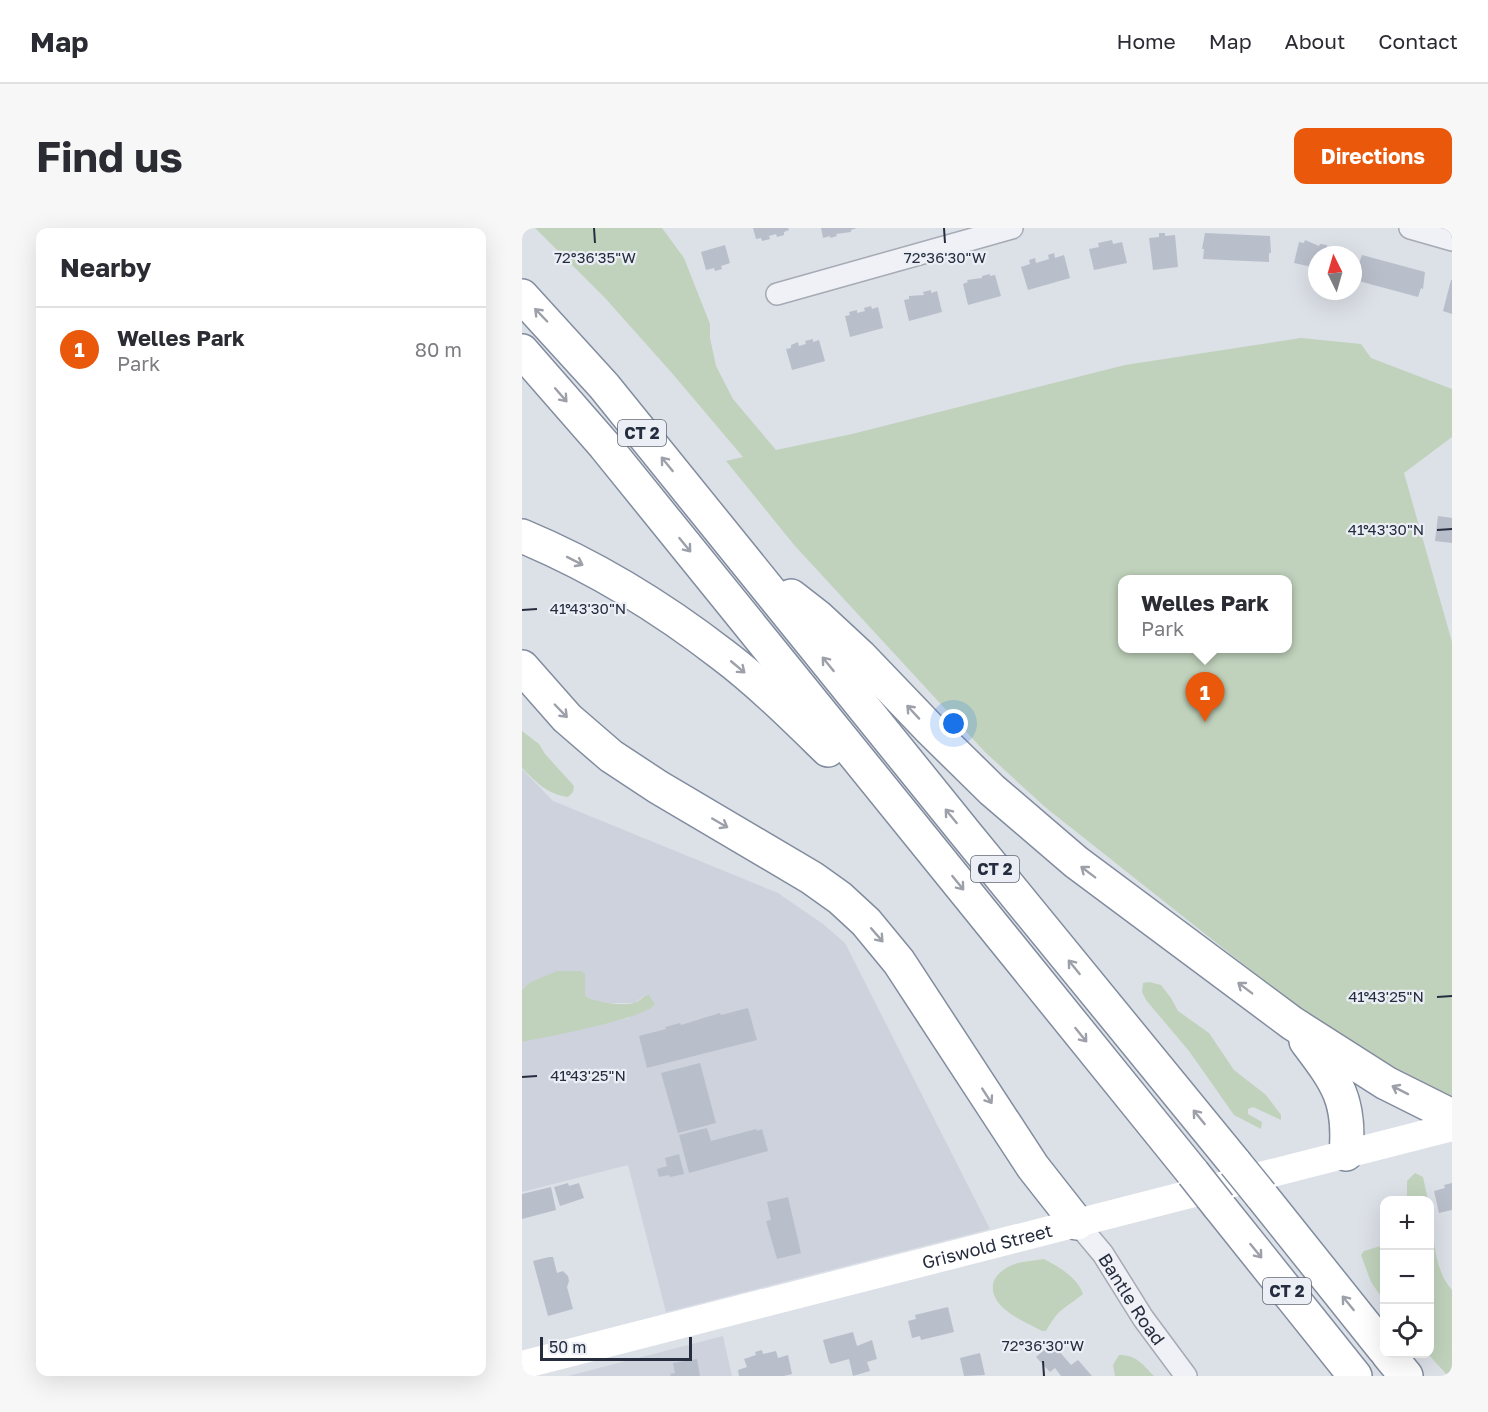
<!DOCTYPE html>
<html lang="en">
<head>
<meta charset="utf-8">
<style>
	body { margin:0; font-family:"Golos Text",sans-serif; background:#f7f7f7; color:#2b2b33 }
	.controls { position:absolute; right:18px; bottom:18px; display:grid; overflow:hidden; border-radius:12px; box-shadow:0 6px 24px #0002 }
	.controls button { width:54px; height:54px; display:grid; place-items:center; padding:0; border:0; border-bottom:2px solid #e1e1e2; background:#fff; color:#2b2b33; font:30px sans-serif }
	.compass { position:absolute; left:786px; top:18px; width:54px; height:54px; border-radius:50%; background:#fff; box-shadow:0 6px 24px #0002; rotate:355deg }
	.scale { position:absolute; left:18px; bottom:15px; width:152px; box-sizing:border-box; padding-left:6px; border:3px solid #252d3f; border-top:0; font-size:16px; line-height:21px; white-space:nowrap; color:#252d3f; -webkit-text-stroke:4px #ebeff5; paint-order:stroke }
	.you { position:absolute; left:432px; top:496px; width:21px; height:21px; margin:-15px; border:4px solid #fff; border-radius:50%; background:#1a73e8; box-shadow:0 0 0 9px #1a73e833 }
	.badge { display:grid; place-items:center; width:39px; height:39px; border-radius:50%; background:#ea580c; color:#fff; font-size:20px; font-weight:700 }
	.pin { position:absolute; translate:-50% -50px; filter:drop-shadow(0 2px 3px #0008) }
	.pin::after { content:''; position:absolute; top:32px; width:21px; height:18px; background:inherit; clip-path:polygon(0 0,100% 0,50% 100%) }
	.popup { position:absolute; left:596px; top:347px; width:174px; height:78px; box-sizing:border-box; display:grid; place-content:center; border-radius:12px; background:#fff; filter:drop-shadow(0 2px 4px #0005); font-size:20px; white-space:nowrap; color:#7c7c81 }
	.popup b { font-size:22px; color:#2b2b33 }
	.popup::after { content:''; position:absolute; left:50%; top:100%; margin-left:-12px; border:12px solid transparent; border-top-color:#fff }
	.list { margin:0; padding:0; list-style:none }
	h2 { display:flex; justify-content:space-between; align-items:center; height:78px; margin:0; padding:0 24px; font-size:26px }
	h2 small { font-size:20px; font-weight:400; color:#7c7c81 }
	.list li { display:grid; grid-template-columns:39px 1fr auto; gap:18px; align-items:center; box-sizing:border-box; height:84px; padding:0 24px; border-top:2px solid #e1e1e2 }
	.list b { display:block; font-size:22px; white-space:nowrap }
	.list p { margin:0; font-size:20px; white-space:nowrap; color:#7c7c81 }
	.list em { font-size:20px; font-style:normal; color:#7c7c81 }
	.icon { flex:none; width:33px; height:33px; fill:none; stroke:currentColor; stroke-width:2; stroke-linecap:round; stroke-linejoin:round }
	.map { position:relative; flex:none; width:930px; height:1148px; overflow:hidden; border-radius:12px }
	header { display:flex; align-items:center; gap:36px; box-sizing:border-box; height:84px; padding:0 30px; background:#fff; border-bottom:2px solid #e1e1e2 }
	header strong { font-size:28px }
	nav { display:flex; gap:33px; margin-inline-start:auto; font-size:21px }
	.intro { display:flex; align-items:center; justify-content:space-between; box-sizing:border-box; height:144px; padding:0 36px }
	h1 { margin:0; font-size:42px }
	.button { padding:15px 27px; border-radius:12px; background:#ea580c; color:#fff; font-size:21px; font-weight:700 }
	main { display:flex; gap:36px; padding:0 36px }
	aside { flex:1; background:#fff; border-radius:12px; box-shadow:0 6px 24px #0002 }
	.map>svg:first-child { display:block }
	.built { fill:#ced2dd }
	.green { fill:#c0d2bc; fill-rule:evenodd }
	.building { fill:#b9becb }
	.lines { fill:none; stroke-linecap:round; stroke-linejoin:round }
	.street-casing { stroke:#a5aab5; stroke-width:24 }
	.highway-casing { stroke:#828c9f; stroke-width:36 }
	.street { stroke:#eff1f6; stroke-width:21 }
	.secondary { stroke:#fff; stroke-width:28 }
	.highway { stroke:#fff; stroke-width:33 }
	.highway-bridge-casing { stroke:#828c9f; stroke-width:36; stroke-linecap:butt }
	.highway-bridge { stroke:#fff; stroke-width:33 }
	.oneway { stroke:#9da0a9 }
	.ticks { fill:none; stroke:#252d3f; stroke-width:2 }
	.labels { text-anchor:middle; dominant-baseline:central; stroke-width:4.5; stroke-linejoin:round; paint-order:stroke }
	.shield { fill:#ebeff5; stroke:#606776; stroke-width:1.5 }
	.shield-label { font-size:16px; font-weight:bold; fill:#252d3f }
	.street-label { font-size:18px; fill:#252d3f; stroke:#ebeff5 }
	.ticks-label { font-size:15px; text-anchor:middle; fill:#252d3f; stroke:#ebeff5; stroke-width:4.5; stroke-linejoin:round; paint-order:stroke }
</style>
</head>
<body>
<header>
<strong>Map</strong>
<nav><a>Home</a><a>Map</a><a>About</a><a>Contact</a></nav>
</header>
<div class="intro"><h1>Find us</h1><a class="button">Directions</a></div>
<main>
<aside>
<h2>Nearby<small></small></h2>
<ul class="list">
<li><span class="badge">1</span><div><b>Welles Park</b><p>Park</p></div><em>80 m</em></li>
</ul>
</aside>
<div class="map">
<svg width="930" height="1148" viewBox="0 0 930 1148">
	<rect width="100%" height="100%" fill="#dce0e7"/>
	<g class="built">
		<polygon points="0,541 31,573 256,665 301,696 323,715 468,1001 144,1084 106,937 0,964 0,814 107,790 123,767 113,775 78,775 63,767 63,747 7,755 0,762"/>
		<polygon points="201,1108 210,1148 46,1148"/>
	</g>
	<g class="green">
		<path d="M13 0H140L162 30 188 96V110L194 138 211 171 254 222 330 206 603 137 779 110 839 116 849 130 930 161V209L882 245 930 414V879L818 813 523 579 463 524 273 318 204 233 221 229 149 144 84 71ZM600 352H765V420H600Z"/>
		<path d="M0 503 17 516 23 526 52 558 51 564 46 569C25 566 14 554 0 540Z"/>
		<path d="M35 743H59L63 746V767C72 775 103 779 115 774 120 771 121 768 127 767L133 776C124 791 23 809 0 814V762L7 755Z"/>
		<polygon points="627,754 639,757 649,770 656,783 687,805 712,842 744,867 759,887 759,892 731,879 726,881 726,886 740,894 739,901 712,887 667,823 624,772 620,764 621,755"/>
		<polygon points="893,945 901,949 906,972 885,972 885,953"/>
		<path d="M908 984C912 1008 912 1043 930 1062V1148H926L906 1126H908Z"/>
		<polygon points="862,1017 862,1073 849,1054 839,1027 842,1023"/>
		<path d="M522 1031C537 1039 555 1049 561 1066 541 1082 537 1080 524 1103H520C504 1094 468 1081 471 1057 472 1048 481 1041 490 1037 499 1033 512 1033 522 1031Z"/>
		<path d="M597 1127C615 1127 620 1136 632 1148H593L591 1137Z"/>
	</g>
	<g class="building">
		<polygon points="231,0 266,0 267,2 262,4 262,7 255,9 254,6 247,8 248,11 240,13 239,10 234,11"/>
		<polygon points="299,0 335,0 329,2 329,4 314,6 315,8 308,10 308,8 301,10"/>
		<polygon points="637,5 643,5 643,8 653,7 656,39 631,42 627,10 637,9"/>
		<polygon points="683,5 748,8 749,25 747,25 747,34 681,31 682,21 680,21"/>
		<polygon points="590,12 591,16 600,14 605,35 572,42 567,21 577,19 576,15"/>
		<polygon points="783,12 797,18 798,16 805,17 805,20 810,21 809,27 795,27 795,40 772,35 777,14 782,15"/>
		<polygon points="203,17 208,35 199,38 200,41 193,43 192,40 184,42 179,24"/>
		<polygon points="532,25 533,30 542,27 548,50 506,62 499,39 508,36 507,32 513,30 514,35 527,31 526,27"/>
		<polygon points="840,27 903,44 901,61 899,60 896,69 833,52 836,43 834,43"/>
		<polygon points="468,46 468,48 473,47 479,68 446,77 441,56 446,54 445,52 460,50 460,48"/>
		<polygon points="929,52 930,52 930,86 921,83"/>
		<polygon points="409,62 409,65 415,63 420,84 387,93 382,72 387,71 387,68 402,67 401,64"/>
		<polygon points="349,78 350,81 356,79 361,100 328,109 323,88 328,87 327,84 335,82 335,85 343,83 342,80"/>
		<polygon points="291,111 291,114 297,112 303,133 270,142 264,121 269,120 269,117 276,114 277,118 284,116 283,113"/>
		<polygon points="916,288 930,290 930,315 913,313"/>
		<polygon points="226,780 235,812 125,840 117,808 144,801 143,799 158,795 159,797 198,785 199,787"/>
		<polygon points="178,835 194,895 156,905 139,845"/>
		<polygon points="185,900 189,913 234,901 235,903 240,901 246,923 167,945 157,907"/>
		<polygon points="157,926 162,946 148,949 147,947 137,949 135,941 145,938 143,930"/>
		<polygon points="46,955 47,958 57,955 62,970 38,978 32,959"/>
		<polygon points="930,955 930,982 917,985 912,963 923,960 922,957"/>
		<polygon points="29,959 34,982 0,991 0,966"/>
		<polygon points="266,969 279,1025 255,1031 244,993 249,992 245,974"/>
		<polygon points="27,1029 31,1029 35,1045 41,1043 46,1048 47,1053 45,1059 51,1081 26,1088 11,1033"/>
		<polygon points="426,1079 432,1104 399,1112 398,1108 390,1110 386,1093 394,1091 393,1087"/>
		<polygon points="331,1104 335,1118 350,1112 355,1131 345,1134 348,1143 331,1148 327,1131 309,1136 307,1134 301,1112"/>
		<polygon points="530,1115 549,1137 556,1132 570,1148 539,1148 533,1140 528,1144 514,1129"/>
		<polygon points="240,1122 241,1126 254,1123 256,1130 266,1127 270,1146 262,1148 217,1148 216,1142 225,1139 222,1131 234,1127 233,1124"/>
		<polygon points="458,1125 463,1147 442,1148 438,1130"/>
		<polygon points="175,1131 178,1148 149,1148 148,1146 153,1145 151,1135"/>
	</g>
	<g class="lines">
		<g class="street-casing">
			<g id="street">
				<polyline points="888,0 930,12"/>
				<polyline points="255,66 490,0"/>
				<path id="s1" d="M555 995 581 1026 621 1090 664 1148"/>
			</g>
		</g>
		<g class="highway-casing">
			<g id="highway">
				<polyline points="0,68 82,158 444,606 713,935"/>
				<polyline points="0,123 83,218 671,945"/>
				<path d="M0 308C72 338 139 379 201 427 238 455 272 489 306 522"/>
				<polyline points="269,368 296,389 338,428 409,502 470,562 554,634 770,795 864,855 930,888"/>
				<polyline points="0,439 45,490 89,528 136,559 290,650 318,670 344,694 377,734 511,939 555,995"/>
				<path d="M784 813C815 854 829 872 824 926"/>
				<polyline points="739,967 862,1121"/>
				<polyline points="697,978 833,1148"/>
				<polyline points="866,1126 884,1148"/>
			</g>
		</g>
		<use href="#street" class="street"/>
		<path class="secondary" id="s2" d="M0 1137 930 899"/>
		<use href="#highway" class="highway"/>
		<g class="highway-bridge-casing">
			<g id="highway-bridge">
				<polyline points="713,935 739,967"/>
				<polyline points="671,945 697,978"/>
			</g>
		</g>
		<use href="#highway-bridge" class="highway-bridge"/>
	</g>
	<defs><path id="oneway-shaft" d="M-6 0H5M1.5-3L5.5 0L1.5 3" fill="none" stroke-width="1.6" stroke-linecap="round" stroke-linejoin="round" transform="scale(1.5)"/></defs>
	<g class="oneway">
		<use href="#oneway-shaft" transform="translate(19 87) rotate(-134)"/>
		<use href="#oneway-shaft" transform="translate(39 167) rotate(49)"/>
		<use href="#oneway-shaft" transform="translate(145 236) rotate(-129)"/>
		<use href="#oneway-shaft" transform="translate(163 317) rotate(51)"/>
		<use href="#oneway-shaft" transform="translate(53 333) rotate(27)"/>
		<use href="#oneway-shaft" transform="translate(306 436) rotate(-129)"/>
		<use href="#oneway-shaft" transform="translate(216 439) rotate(40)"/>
		<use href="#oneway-shaft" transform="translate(39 483) rotate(46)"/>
		<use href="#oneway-shaft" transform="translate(391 484) rotate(-133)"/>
		<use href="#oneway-shaft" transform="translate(429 588) rotate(-129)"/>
		<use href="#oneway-shaft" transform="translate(198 595) rotate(30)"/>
		<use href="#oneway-shaft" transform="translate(566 644) rotate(-143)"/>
		<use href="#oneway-shaft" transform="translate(436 655) rotate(51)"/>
		<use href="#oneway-shaft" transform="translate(355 707) rotate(49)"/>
		<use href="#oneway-shaft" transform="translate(552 739) rotate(-129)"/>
		<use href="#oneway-shaft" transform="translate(723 760) rotate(-143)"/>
		<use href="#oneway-shaft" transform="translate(559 807) rotate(51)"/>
		<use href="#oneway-shaft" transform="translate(878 862) rotate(-153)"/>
		<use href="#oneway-shaft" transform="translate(465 868) rotate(57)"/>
		<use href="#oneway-shaft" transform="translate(677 889) rotate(-129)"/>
		<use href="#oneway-shaft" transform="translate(734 1023) rotate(51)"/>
		<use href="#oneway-shaft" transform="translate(826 1075) rotate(-129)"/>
	</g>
	<path class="ticks" d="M72 0 73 15M422 0 423 15M915 302 930 301M0 382 15 381M915 769 930 768M0 849 15 848M521 1133 522 1148"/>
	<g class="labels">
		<g class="shield">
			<rect x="96" y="192" width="48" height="26" rx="4.5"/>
			<rect x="449" y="628" width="48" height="26" rx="4.5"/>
			<rect x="741" y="1050" width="48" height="26" rx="4.5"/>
		</g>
		<g class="shield-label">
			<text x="120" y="205">CT 2</text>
			<text x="473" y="641">CT 2</text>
			<text x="765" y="1063">CT 2</text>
		</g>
		<g class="street-label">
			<text stroke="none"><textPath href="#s2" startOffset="480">Griswold Street</textPath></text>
			<text stroke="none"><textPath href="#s1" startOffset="94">Bantle Road</textPath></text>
		</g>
	</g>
	<g class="ticks-label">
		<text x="73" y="35">72°36'35"W</text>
		<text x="423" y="35">72°36'30"W</text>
		<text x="864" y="307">41°43'30"N</text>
		<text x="66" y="386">41°43'30"N</text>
		<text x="864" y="774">41°43'25"N</text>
		<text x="66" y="853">41°43'25"N</text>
		<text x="521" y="1123">72°36'30"W</text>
	</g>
</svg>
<div class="controls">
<button>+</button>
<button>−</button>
<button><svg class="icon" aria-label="locate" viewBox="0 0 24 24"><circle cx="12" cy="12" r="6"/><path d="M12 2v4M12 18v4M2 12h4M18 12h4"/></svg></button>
</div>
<svg class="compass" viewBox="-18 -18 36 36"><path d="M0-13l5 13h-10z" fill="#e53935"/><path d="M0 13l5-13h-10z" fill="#7c7c81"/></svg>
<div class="scale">50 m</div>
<div class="you"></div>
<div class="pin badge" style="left:683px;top:494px">1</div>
<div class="popup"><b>Welles Park</b>Park</div>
</div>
</main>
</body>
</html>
